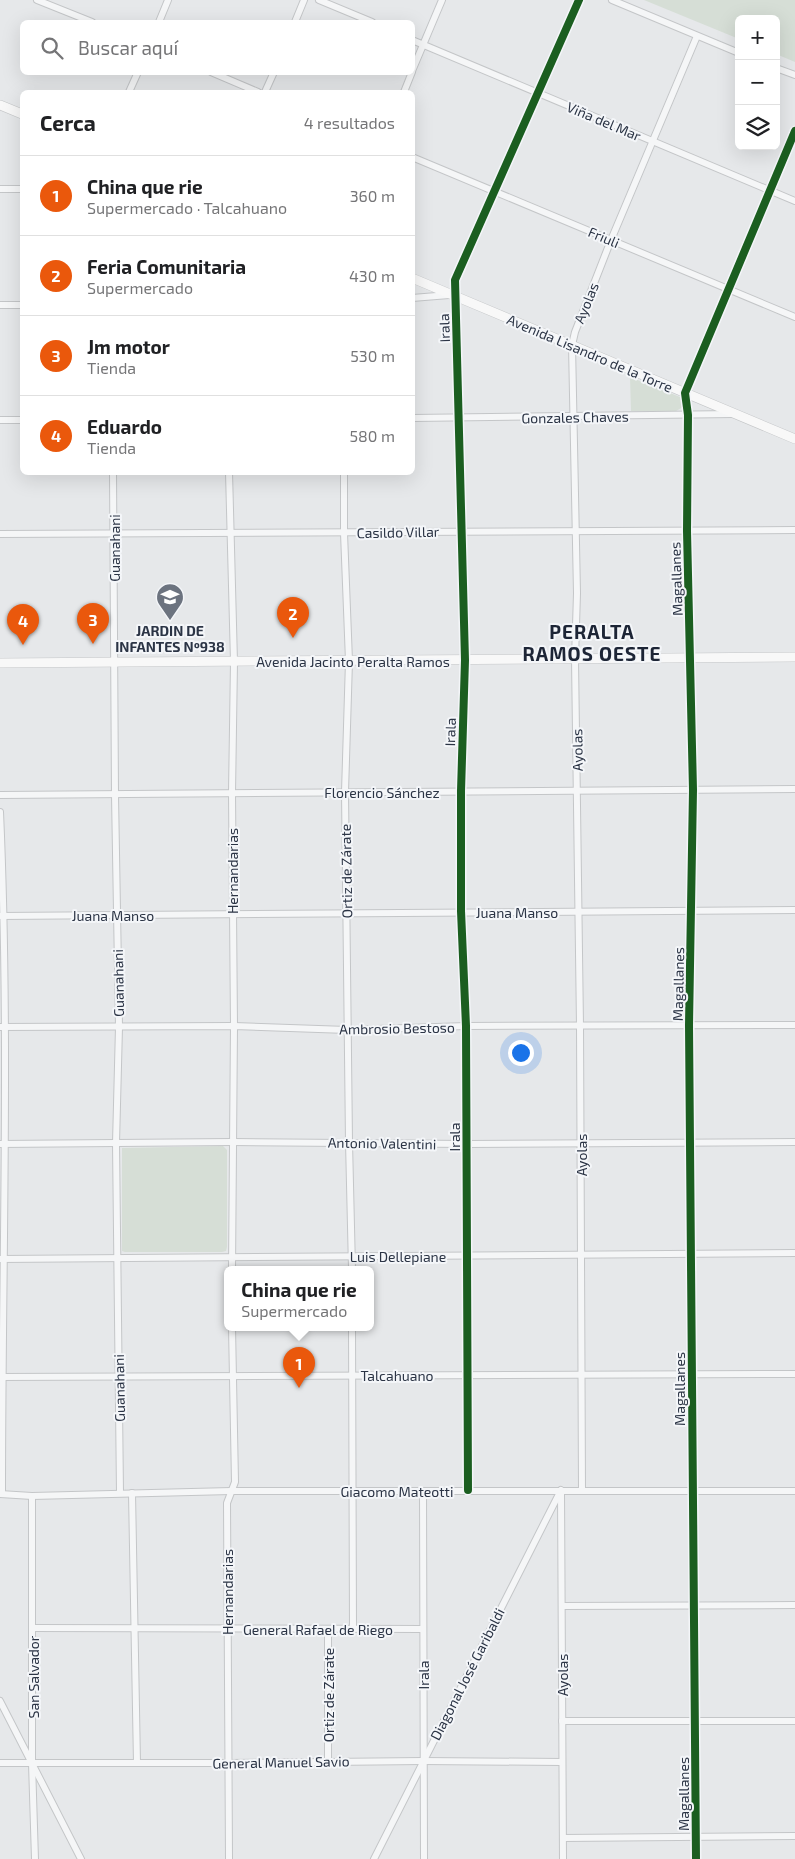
<!DOCTYPE html>
<html lang="es">
<head>
<meta charset="utf-8">
<style>
	body { margin:0; font-family:"Exo 2",sans-serif; background:#f2f2f2; color:#202124 }
	.controls { position:absolute; right:15px; top:15px; display:grid; overflow:hidden; border-radius:8px; box-shadow:0 5px 20px #0002 }
	.controls button { width:45px; height:45px; display:grid; place-items:center; padding:0; border:0; border-bottom:1px solid #e0e0e0; background:#fff; color:#202124; font:25px sans-serif }
	.you { position:absolute; left:520px; top:1052px; width:18px; height:18px; margin:-12px; border:4px solid #fff; border-radius:50%; background:#1a73e8; box-shadow:0 0 0 8px #1a73e833 }
	.badge { display:grid; place-items:center; width:32px; height:32px; border-radius:50%; background:#ea580c; color:#fff; font-size:16px; font-weight:700 }
	.pin { position:absolute; translate:-50% -41px; filter:drop-shadow(0 1px 2px #0008) }
	.pin::after { content:''; position:absolute; top:26px; width:18px; height:15px; background:inherit; clip-path:polygon(0 0,100% 0,50% 100%) }
	.popup { position:absolute; left:224px; top:1266px; width:150px; height:65px; box-sizing:border-box; display:grid; place-content:center; border-radius:8px; background:#fff; filter:drop-shadow(0 1px 4px #0005); font-size:16px; white-space:nowrap; color:#757577 }
	.popup b { font-size:19px; color:#202124 }
	.popup::after { content:''; position:absolute; left:50%; top:100%; margin-left:-10px; border:10px solid transparent; border-top-color:#fff }
	.list { margin:0; padding:0; list-style:none }
	h2 { display:flex; justify-content:space-between; align-items:center; height:65px; margin:0; padding:0 20px; font-size:21px }
	h2 small { font-size:16px; font-weight:400; color:#757577 }
	.list li { display:grid; grid-template-columns:32px 1fr auto; gap:15px; align-items:center; box-sizing:border-box; height:80px; padding:0 20px; border-top:1px solid #e0e0e0 }
	.list b { display:block; font-size:19px; white-space:nowrap }
	.list p { margin:0; font-size:16px; white-space:nowrap; color:#757577 }
	.list em { font-size:16px; font-style:normal; color:#757577 }
	.icon { flex:none; width:28px; height:28px; fill:none; stroke:currentColor; stroke-width:2; stroke-linecap:round; stroke-linejoin:round }
	.map { position:relative; flex:none; width:795px; height:1859px; overflow:hidden }
	.search { position:absolute; background:#fff; box-shadow:0 5px 20px #0002; left:20px; top:20px; width:395px; height:55px; display:flex; align-items:center; gap:12px; box-sizing:border-box; padding:0 18px; border-radius:8px; color:#757577; font-size:19px }
	.panel { position:absolute; background:#fff; box-shadow:0 5px 20px #0002; left:20px; top:90px; width:395px; height:385px; border-radius:8px }
	.map>svg:first-child { display:block }
	.green { fill:#d6ded6 }
	.lines { fill:none; stroke-linecap:round; stroke-linejoin:round }
	.street-casing { stroke:#c4c6c8; stroke-width:8 }
	.secondary-casing { stroke:#c4c6c8; stroke-width:10 }
	.street { stroke:#f5f6f7; stroke-width:6 }
	.secondary { stroke:#f8f8f8; stroke-width:9 }
	.cycleway-casing { stroke:#f4f6f9; stroke-width:11 }
	.cycleway { stroke:#1b5e20; stroke-width:8 }
	.labels { text-anchor:middle; dominant-baseline:central; stroke-width:4; stroke-linejoin:round; paint-order:stroke }
	.street-label { font-size:14px; fill:#2b3445; stroke:#f4f6f9 }
	.poi-label { font-size:14px; font-weight:bold; fill:#2b3445; stroke:#f4f6f9 }
	.district-label { font-size:19px; font-weight:bold; letter-spacing:1px; fill:#1d2536; stroke:#f4f6f9 }
</style>
</head>
<body>
<div class="map">
<svg width="795" height="1859" viewBox="0 0 795 1859">
	<rect width="100%" height="100%" fill="#e6e8ea"/>
	<g class="green">
		<polygon points="644,0 795,0 795,62 776,54 776,19 739,19 739,39"/>
		<polygon points="630,377 680,397 683,403 683,407 676,411 631,411"/>
		<polygon points="223,1146 227,1150 227,1247 226,1251 222,1252 125,1252 122,1251 122,1148"/>
	</g>
	<g class="lines">
		<g class="street-casing">
			<g id="street">
				<polyline points="37,0 92,22"/>
				<polyline points="319,0 372,22"/>
				<polyline points="612,0 739,53"/>
				<polyline points="159,22 168,0"/>
				<polyline points="295,22 304,0"/>
				<polyline points="412,40 795,201"/>
				<polyline points="776,68 795,75"/>
				<polyline points="412,71 442,0"/>
				<polyline points="211,72 258,92"/>
				<polyline points="129,92 138,72"/>
				<polyline points="265,92 274,72"/>
				<polyline points="404,92 412,72"/>
				<polyline points="412,157 795,317"/>
				<polyline points="0,189 22,189"/>
				<polyline points="412,298 449,295"/>
				<polyline points="0,305 22,305"/>
				<polyline points="412,418 734,414"/>
				<polyline points="0,420 22,420"/>
				<polyline points="113,472 115,795 119,1027 116,1143 120,1493"/>
				<polyline points="229,472 234,662 232,793 234,1026 232,1269"/>
				<polyline points="344,472 344,533 349,661 345,792 349,1142 352,1269"/>
				<polyline points="0,534 795,530"/>
				<polyline points="0,795 795,789"/>
				<path d="M0 812C10 1039 2 1267 2 1494"/>
				<polyline points="0,916 795,910"/>
				<polyline points="0,1027 234,1026 347,1030 466,1026 795,1025"/>
				<polyline points="0,1144 232,1142 467,1144 795,1142"/>
				<polyline points="0,1259 795,1253"/>
				<polyline points="352,1327 353,1629"/>
				<polyline points="0,1377 795,1374"/>
				<polyline points="468,1490 466,1026 461,911 461,791 465,660 455,280 579,0"/>
				<polyline points="582,1490 580,1026 575,659 577,593 572,345 575,332 611,240 697,36"/>
				<polyline points="423,1491 424,1859"/>
				<polyline points="561,1492 563,1859"/>
				<polyline points="132,1493 137,1763"/>
				<polyline points="0,1494 32,1496 231,1491 795,1491"/>
				<polyline points="32,1496 32,1763 35,1859"/>
				<polyline points="562,1606 795,1605"/>
				<polyline points="33,1628 423,1629"/>
				<polyline points="0,1701 81,1859"/>
				<polyline points="562,1721 795,1721"/>
				<polyline points="328,1761 328,1629"/>
				<polyline points="0,1763 229,1763 423,1761 562,1762"/>
				<polyline points="563,1838 795,1836"/>
				<polyline points="229,1859 227,1503 235,1482 232,1327"/>
				<polyline points="374,1859 561,1490"/>
				<polyline points="696,1859 689,1025 693,790 687,531 688,415 685,393 795,131"/>
			</g>
		</g>
		<g class="secondary-casing">
			<g id="secondary">
				<polyline points="0,105 22,114"/>
				<polyline points="412,278 795,439"/>
				<polyline points="0,663 795,657"/>
			</g>
		</g>
		<use href="#street" class="street"/>
		<use href="#secondary" class="secondary"/>
		<g class="cycleway-casing">
			<g id="cycleway">
				<polyline points="468,1490 466,1026 461,911 461,791 465,660 455,280 579,0"/>
				<polyline points="696,1859 689,1025 693,790 687,531 688,415 685,393 795,131"/>
			</g>
		</g>
		<use href="#cycleway" class="cycleway"/>
	</g>
	<defs>
		<g id="school-pin" transform="scale(1.4375)"><path d="M0 17L-7.5 6A9.5 9.5 0 1 1 7.5 6Z" fill="#6c737f" stroke="#f4f6f9"/><path d="M0-5L7-2L0 1L-7-2ZM-4 1L0 2.5L4 1V4Q0 6-4 4Z" fill="#fff"/></g>
	</defs>
	<g fill-rule="evenodd">
		<use href="#school-pin" x="170" y="597"/>
	</g>
	<g class="labels">
		<g class="street-label">
			<text transform="translate(604 121) rotate(23)">Viña del Mar</text>
			<text transform="translate(604 237) rotate(23)">Friuli</text>
			<text transform="translate(586 303) rotate(-68)">Ayolas</text>
			<text transform="translate(444 328) rotate(-92)">Irala</text>
			<text transform="translate(590 353) rotate(23)">Avenida Lisandro de la Torre</text>
			<text transform="translate(575 417) rotate(-1)">Gonzales Chaves</text>
			<text transform="translate(398 532) rotate(-1)">Casildo Villar</text>
			<text transform="translate(114 548) rotate(-90)">Guanahani</text>
			<text transform="translate(676 579) rotate(-92)">Magallanes</text>
			<text x="353" y="661">Avenida Jacinto Peralta Ramos</text>
			<text transform="translate(450 732) rotate(-88)">Irala</text>
			<text transform="translate(577 750) rotate(-91)">Ayolas</text>
			<text x="382" y="792">Florencio Sánchez</text>
			<text transform="translate(232 871) rotate(-90)">Hernandarias</text>
			<text transform="translate(346 871) rotate(-91)">Ortiz de Zárate</text>
			<text x="517" y="912">Juana Manso</text>
			<text x="113" y="915">Juana Manso</text>
			<text transform="translate(118 983) rotate(-91)">Guanahani</text>
			<text transform="translate(678 984) rotate(-89)">Magallanes</text>
			<text transform="translate(397 1028) rotate(-1)">Ambrosio Bestoso</text>
			<text transform="translate(454 1137) rotate(-90)">Irala</text>
			<text transform="translate(382 1143) rotate(1)">Antonio Valentini</text>
			<text transform="translate(581 1155) rotate(-90)">Ayolas</text>
			<text x="398" y="1256">Luis Dellepiane</text>
			<text x="397" y="1375">Talcahuano</text>
			<text transform="translate(119 1388) rotate(-91)">Guanahani</text>
			<text transform="translate(679 1389) rotate(-90)">Magallanes</text>
			<text x="397" y="1491">Giacomo Mateotti</text>
			<text transform="translate(227 1592) rotate(-90)">Hernandarias</text>
			<text x="318" y="1629">General Rafael de Riego</text>
			<text transform="translate(467 1674) rotate(-63)">Diagonal José Garibaldi</text>
			<text transform="translate(423 1675) rotate(-90)">Irala</text>
			<text transform="translate(562 1675) rotate(-90)">Ayolas</text>
			<text transform="translate(33 1677) rotate(-90)">San Salvador</text>
			<text transform="translate(328 1695) rotate(-90)">Ortiz de Zárate</text>
			<text transform="translate(281 1762) rotate(-1)">General Manuel Savio</text>
			<text transform="translate(683 1794) rotate(-90)">Magallanes</text>
		</g>
		<g class="poi-label">
			<text x="170" y="630">JARDIN DE<tspan x="170" dy="16">INFANTES Nº938</tspan></text>
		</g>
		<g class="district-label">
			<text x="592" y="631">PERALTA<tspan x="592" dy="22">RAMOS OESTE</tspan></text>
		</g>
	</g>
</svg>
<div class="controls">
<button>+</button>
<button>−</button>
<button><svg class="icon" aria-label="layers" viewBox="0 0 24 24"><path d="M12 4l9 5-9 5-9-5zM3 14l9 5 9-5"/></svg></button>
</div>
<div class="you"></div>
<div class="pin badge" style="left:299px;top:1388px">1</div>
<div class="popup"><b>China que rie</b>Supermercado</div>
<div class="pin badge" style="left:293px;top:638px">2</div>
<div class="pin badge" style="left:93px;top:644px">3</div>
<div class="pin badge" style="left:23px;top:645px">4</div>
<div class="search"><svg class="icon" aria-label="search" viewBox="0 0 24 24"><circle cx="10" cy="10" r="6"/><path d="M15 15l6 6"/></svg>Buscar aquí</div>
<section class="panel">
<h2>Cerca<small>4 resultados</small></h2>
<ul class="list">
<li><span class="badge">1</span><div><b>China que rie</b><p>Supermercado · Talcahuano</p></div><em>360 m</em></li>
<li><span class="badge">2</span><div><b>Feria Comunitaria</b><p>Supermercado</p></div><em>430 m</em></li>
<li><span class="badge">3</span><div><b>Jm motor</b><p>Tienda</p></div><em>530 m</em></li>
<li><span class="badge">4</span><div><b>Eduardo</b><p>Tienda</p></div><em>580 m</em></li>
</ul>
</section>
</div>
</body>
</html>
